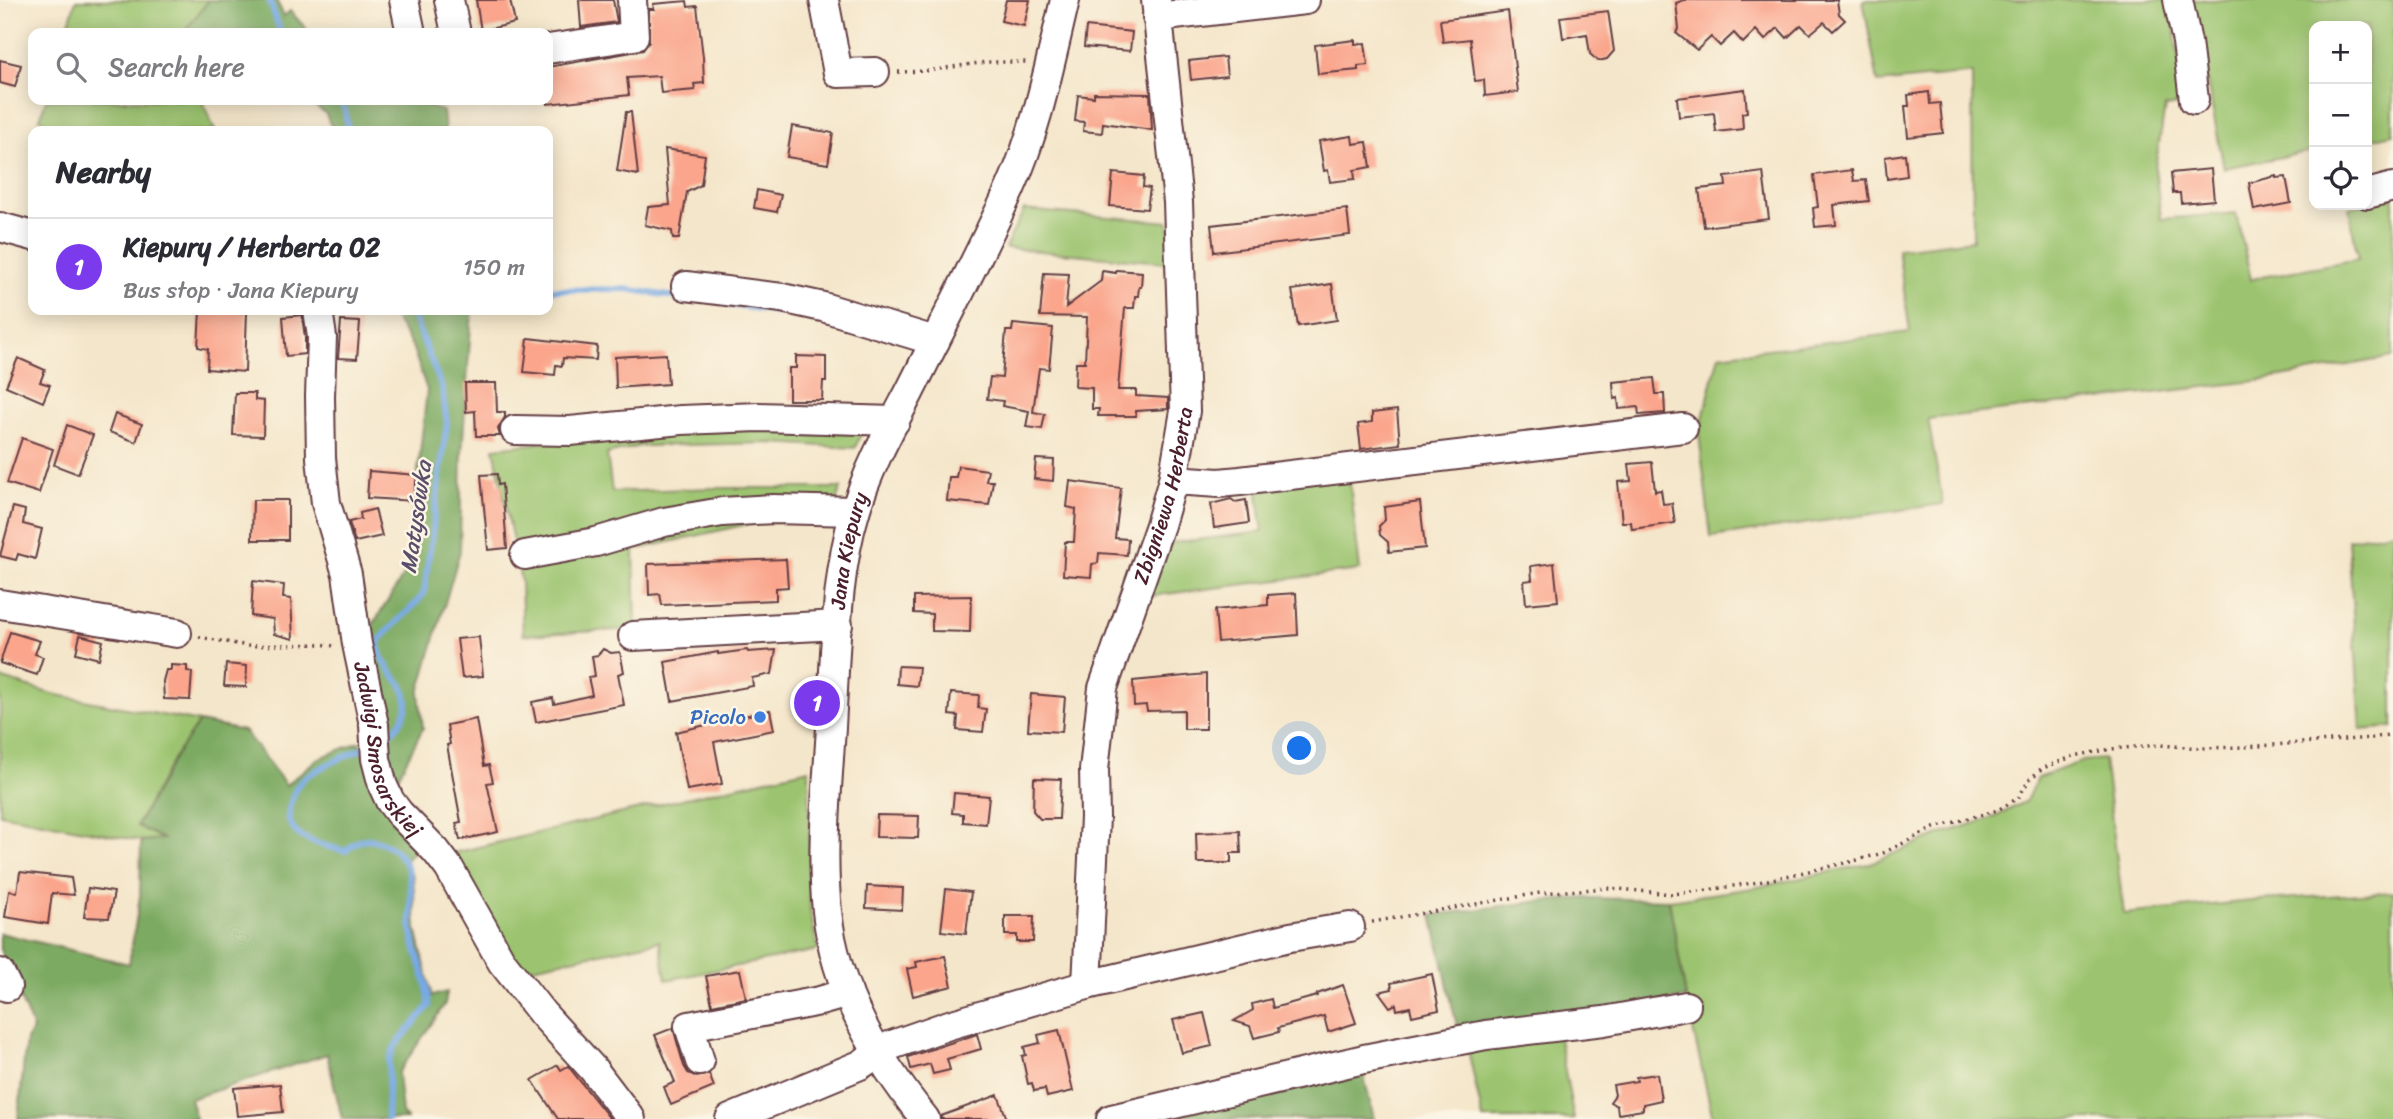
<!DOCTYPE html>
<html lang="en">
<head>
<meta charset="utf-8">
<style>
	body { margin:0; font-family:Sriracha,sans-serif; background:#f7f7f7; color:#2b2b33 }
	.controls { position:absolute; right:21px; top:21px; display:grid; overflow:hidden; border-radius:14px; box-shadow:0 4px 18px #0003 }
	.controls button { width:63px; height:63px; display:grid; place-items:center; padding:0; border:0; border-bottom:2px solid #e1e1e2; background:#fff; color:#2b2b33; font:35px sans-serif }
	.you { position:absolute; left:1300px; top:749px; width:24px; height:24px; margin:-18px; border:5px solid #fff; border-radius:50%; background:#1a73e8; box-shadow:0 0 0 10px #1a73e833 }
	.badge { display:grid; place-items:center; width:46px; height:46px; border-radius:50%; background:#7c3aed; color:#fff; font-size:23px; font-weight:700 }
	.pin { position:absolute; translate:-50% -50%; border:4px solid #fff; box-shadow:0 2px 7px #0006 }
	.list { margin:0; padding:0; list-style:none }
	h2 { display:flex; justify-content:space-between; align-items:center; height:91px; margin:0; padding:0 28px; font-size:30px }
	h2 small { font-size:23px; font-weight:400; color:#7c7c81 }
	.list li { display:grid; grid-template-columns:46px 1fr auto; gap:21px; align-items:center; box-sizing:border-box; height:98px; padding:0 28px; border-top:2px solid #e1e1e2 }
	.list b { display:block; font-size:26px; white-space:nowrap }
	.list p { margin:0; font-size:23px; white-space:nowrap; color:#7c7c81 }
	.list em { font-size:23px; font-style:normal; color:#7c7c81 }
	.icon { flex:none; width:38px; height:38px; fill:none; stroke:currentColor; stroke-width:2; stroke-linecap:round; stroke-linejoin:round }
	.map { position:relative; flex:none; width:2393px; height:1119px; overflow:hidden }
	.search { position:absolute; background:#fff; box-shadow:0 4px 18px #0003; left:28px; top:28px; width:525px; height:77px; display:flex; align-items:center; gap:18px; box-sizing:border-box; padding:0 24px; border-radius:14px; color:#7c7c81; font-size:26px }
	.panel { position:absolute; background:#fff; box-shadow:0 4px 18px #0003; left:28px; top:126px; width:525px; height:189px; border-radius:14px }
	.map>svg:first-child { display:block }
	.green { fill:#9cc470; stroke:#73724e; stroke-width:2 }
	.forest { fill:#7daa62; stroke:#646446; stroke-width:2 }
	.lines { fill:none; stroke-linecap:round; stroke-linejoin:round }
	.stream { stroke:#77a9e3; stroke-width:6 }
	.building { fill:#faa58c }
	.minor-casing { stroke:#643d43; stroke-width:32 }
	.path { stroke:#643d43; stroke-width:3.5; stroke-dasharray:2 5; stroke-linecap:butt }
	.minor { stroke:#fff; stroke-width:28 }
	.shop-dot { fill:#3f7fe0; stroke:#fcf5e5; stroke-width:2.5 }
	.labels { text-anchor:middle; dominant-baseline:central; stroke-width:5; stroke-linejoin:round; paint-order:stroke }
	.street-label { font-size:21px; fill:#4a1f2b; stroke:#fcf5e5 }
	.shop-label { font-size:21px; fill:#366cbe; stroke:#fcf5e5; text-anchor:end }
	.water-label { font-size:23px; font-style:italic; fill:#5a4f6b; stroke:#fcf5e5 }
</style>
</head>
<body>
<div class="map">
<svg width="2393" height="1119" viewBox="0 0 2393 1119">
	<rect width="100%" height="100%" fill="#fcf5e5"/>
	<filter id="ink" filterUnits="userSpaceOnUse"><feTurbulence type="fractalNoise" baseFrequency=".0143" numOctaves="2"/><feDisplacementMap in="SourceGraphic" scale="14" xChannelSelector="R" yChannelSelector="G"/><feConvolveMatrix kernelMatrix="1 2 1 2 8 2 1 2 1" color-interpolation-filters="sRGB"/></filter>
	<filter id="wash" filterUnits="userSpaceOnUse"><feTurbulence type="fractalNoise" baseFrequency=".00686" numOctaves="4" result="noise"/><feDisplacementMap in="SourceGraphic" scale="28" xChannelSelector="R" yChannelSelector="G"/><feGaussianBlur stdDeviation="1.57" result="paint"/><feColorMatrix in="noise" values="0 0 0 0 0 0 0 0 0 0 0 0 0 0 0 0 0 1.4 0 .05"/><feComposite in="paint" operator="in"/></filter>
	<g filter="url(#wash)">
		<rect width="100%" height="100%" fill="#f4e6ca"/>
		<g class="green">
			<polygon points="76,0 209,0 183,33 66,33"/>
			<polygon points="1863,0 2170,0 2185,104 2165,107 2155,168 2161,219 2236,213 2251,279 2358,259 2349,208 2393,197 2393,357 2264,380 1928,419 1943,504 1711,537 1699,434 1719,355 1910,332 1898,249 1973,240 1972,73 1878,83"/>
			<polygon points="2191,0 2393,0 2393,134 2367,140 2367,26 2314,26 2314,151 2224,168"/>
			<polygon points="46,100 202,100 215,131 61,131 40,119"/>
			<polygon points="1024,210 1169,222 1172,263 1005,248"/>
			<polygon points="710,424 863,429 855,448 772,443 640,446 607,454 612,492 712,488 841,488 829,520 761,521 634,550 636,629 523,635 521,581 494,448"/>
			<polygon points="1349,475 1360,570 1141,597 1161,544 1263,532 1257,487"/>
			<polygon points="2393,532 2393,727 2361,730 2348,539"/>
			<polygon points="0,678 52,694 199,722 174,758 137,825 164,839 141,841 0,814"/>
			<polygon points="2104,759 2124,914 2261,900 2393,892 2393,1119 1713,1119 1686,998 1669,900 1753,888 1868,864 1939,835 1997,816 2026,801 2037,778 2083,761"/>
			<polygon points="809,769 810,910 818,950 666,980 660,941 518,970 449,854"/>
			<polygon points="1558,1034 1574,1119 1483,1119 1467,1045"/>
		</g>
		<g class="forest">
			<polygon points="209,0 276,0 284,16 290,11 310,33 183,33"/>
			<polygon points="307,100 408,100 443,111 445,131 333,131 326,114"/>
			<polygon points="389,310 472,310 462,453 460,551 419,693 423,728 394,785 362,642 407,570 427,390 412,346"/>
			<polygon points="199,722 244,731 286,785 317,759 359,742 376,784 418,847 405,861 413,876 416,929 432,996 447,992 445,1004 398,1073 402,1113 407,1119 342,1119 327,1054 190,1099 196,1119 18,1119 26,1040 33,1029 0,949 0,933 129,964 140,896 141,841 163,839 137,826 174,758"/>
			<polygon points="1589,898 1669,900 1686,998 1458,1031 1432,915 1541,901"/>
			<polygon points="1362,1068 1374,1119 1150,1119"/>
		</g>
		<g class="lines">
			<g class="stream">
				<polyline points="269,0 281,33"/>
				<polyline points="340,100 345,110 348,131"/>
				<polyline points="548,290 627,289 687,299"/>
				<polyline points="729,305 788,313"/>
				<path d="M383 739C400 727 415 707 402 686 392 671 380 663 378 643 391 624 411 612 424 593L447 423 442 388 411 310"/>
				<path d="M367 746C348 756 320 766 304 778 296 785 294 793 291 802 278 838 320 845 346 851 358 839 366 835 383 843 425 863 405 904 413 938 418 961 429 983 429 1006L395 1046 389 1061 387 1119"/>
			</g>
		</g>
		<g id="blocks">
			<g class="building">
				<polygon points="476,0 510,0 515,23 481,31"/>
				<polygon points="579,0 613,0 617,22 581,27"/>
				<polygon points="1006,0 1030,0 1024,26 1001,21"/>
				<polygon points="1684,0 1837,0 1839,14 1845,20 1833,31 1824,22 1810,34 1801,25 1787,38 1778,28 1765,40 1756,30 1743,43 1734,33 1720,46 1711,37 1697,50 1676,33 1679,29 1676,3"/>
				<polygon points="687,1 688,7 697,6 703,57 704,83 694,84 695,90 661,93 659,76 627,78 629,95 548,104 548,67 643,50 649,42 649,9 654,9 653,4"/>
				<polygon points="1508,11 1518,92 1485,96 1484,80 1475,81 1470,39 1443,42 1440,20"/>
				<polygon points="1608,11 1614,51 1607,59 1598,61 1590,54 1587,34 1563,38 1560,17"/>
				<polygon points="1086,27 1132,32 1130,51 1084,47"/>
				<polygon points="1355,40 1355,44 1365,43 1368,65 1358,66 1358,70 1318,74 1315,45"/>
				<polygon points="1225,57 1227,76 1191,80 1189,61"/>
				<polygon points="0,60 21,65 15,87 0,83"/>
				<polygon points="1745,89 1747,112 1742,113 1743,129 1716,132 1714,113 1679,117 1677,98"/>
				<polygon points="1929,92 1930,104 1940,103 1943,133 1908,137 1905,106 1909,106 1908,95"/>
				<polygon points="1094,93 1150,94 1152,130 1103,123 1102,133 1083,131 1084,122 1075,121 1078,95 1094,97"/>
				<polygon points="626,112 631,112 638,175 617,171"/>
				<polygon points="792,126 833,133 828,164 787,157"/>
				<polygon points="1352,136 1353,144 1367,142 1371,167 1354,170 1355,179 1330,182 1328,170 1324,171 1319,141"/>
				<polygon points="665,149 705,155 701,185 687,192 679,239 673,239 672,231 645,225 648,207 670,205"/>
				<polygon points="1905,154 1907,176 1887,179 1885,157"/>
				<polygon points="2211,169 2214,200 2181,203 2180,193 2173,193 2171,173"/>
				<polygon points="1852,170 1854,181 1866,180 1869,201 1834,205 1836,225 1815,227 1813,208 1818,207 1814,175"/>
				<polygon points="1763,172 1769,219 1704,227 1699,189 1726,186 1725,177"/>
				<polygon points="1113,173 1144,176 1143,187 1150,188 1147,209 1110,206"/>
				<polygon points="2276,176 2276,178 2286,177 2291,203 2254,210 2249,183"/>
				<polygon points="757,190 781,195 777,212 754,208"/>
				<polygon points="1347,209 1350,235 1214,252 1211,225"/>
				<polygon points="1116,270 1142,272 1141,287 1139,287 1138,296 1135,296 1134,308 1125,308 1118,390 1136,390 1136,396 1168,398 1168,409 1136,411 1136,416 1098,416 1099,409 1092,409 1092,388 1075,387 1076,362 1085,362 1087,317 1040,316 1044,273 1069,274 1066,307 1101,281 1102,271 1116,273"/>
				<polygon points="1332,284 1337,320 1298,326 1292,290"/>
				<polygon points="200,310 247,310 245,372 207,369 208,349 198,347"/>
				<polygon points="302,315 305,338 305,354 286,356 283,317"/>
				<polygon points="341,321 360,322 357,359 338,358"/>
				<polygon points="1013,324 1053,328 1049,369 1039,368 1033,412 1045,414 1042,429 1026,427 1029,411 1002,406 1003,401 987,399 990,377 1002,378 1006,331 1012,331"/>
				<polygon points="528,338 597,346 596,360 563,358 562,366 556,365 555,375 524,372"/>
				<polygon points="666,354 668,384 616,388 615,357"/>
				<polygon points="796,356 826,357 826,381 823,381 822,400 789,400 789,368 796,368"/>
				<polygon points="18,358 45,370 40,382 50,385 43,402 6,386"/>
				<polygon points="1654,378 1656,394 1664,394 1665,413 1639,415 1638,407 1619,409 1618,398 1614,399 1613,382"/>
				<polygon points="465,383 496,383 497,412 505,412 505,417 498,429 500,436 476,436 475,411 466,412"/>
				<polygon points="235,393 255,393 255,400 264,401 263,436 233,435"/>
				<polygon points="1397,410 1400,444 1361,449 1358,424 1372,422 1372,413"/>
				<polygon points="115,414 142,424 136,442 109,432"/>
				<polygon points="67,425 93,435 78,474 54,465"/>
				<polygon points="22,438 53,449 39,493 7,483"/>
				<polygon points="1036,459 1054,460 1053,481 1034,479"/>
				<polygon points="1652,462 1655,491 1661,490 1663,504 1672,503 1675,523 1632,529 1631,522 1622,522 1618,482 1631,481 1629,464"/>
				<polygon points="958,466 988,470 986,481 993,481 989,505 947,501 949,477 956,477"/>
				<polygon points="369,471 417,475 414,501 367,498"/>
				<polygon points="497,474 498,485 502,484 507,548 488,550 481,475"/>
				<polygon points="1070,481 1121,488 1115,538 1128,539 1127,555 1099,553 1098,563 1092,564 1091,577 1063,575 1065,542 1074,542 1076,509 1067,507"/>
				<polygon points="1231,499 1235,502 1246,500 1249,523 1214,528 1211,504"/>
				<polygon points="253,500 288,500 288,540 252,540"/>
				<polygon points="1420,502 1425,548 1389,552 1388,542 1380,535 1379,526 1385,520 1384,507"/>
				<polygon points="13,507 25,510 23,524 42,529 35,559 18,554 16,560 0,556"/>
				<polygon points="375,509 382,536 355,542 349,522 361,519 360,513"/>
				<polygon points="786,559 788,587 776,588 776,600 662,605 660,594 649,595 648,564"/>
				<polygon points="1554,563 1558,601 1526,604 1524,581 1532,580 1531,566"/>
				<polygon points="253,581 284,585 283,598 291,599 293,639 274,634 273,619 251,616"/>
				<polygon points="1296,593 1298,635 1218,642 1215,610 1268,605 1268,595"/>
				<polygon points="971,596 970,632 932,631 932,614 914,613 914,597"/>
				<polygon points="10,632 40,641 35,654 43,657 37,675 0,663"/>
				<polygon points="80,635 103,641 99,659 76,653"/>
				<polygon points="479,637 483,676 462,678 457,639"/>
				<polygon points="603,649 611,653 620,652 624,672 618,674 624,705 536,722 532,702 553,698 554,704 592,695 588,677 595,676 592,656 598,655"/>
				<polygon points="747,650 748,652 776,650 772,674 752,678 753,686 672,701 665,662 718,652 718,654"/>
				<polygon points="226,664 247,666 246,687 224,686"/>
				<polygon points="171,665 187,666 187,671 192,672 190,700 164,699 163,681 166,670 171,670"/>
				<polygon points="898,666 919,667 917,686 897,684"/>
				<polygon points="1206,674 1206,729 1184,729 1184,710 1147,711 1146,705 1134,706 1133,681"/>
				<polygon points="951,693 979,695 978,708 986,709 983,732 957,730 958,716 949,715"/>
				<polygon points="1031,694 1065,697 1062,732 1028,730"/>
				<polygon points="770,710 774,730 714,742 722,784 687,790 676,732"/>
				<polygon points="476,719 484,766 489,765 493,782 487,783 498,832 460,840 456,823 461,822 447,745 450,744 447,725"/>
				<polygon points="1034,778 1061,779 1059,819 1040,819 1033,811"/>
				<polygon points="954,793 989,796 986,824 963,822 963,814 952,813"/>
				<polygon points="877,815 919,816 918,838 876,837"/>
				<polygon points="1240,831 1241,853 1231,853 1231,863 1197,863 1196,833"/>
				<polygon points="20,872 71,878 74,895 52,893 48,924 5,917 9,891 17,892"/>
				<polygon points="867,886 903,888 902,910 866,908"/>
				<polygon points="88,888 114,892 109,918 84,917"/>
				<polygon points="946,889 971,892 966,934 941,931"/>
				<polygon points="1005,916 1034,916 1033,942 1017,942 1017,935 1005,935"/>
				<polygon points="945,956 952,986 913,996 907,969 917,967 916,962"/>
				<polygon points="740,970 746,998 712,1005 706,976"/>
				<polygon points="1432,974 1439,1010 1412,1016 1410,1007 1397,1010 1396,1004 1390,1007 1379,992 1392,989 1391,983"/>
				<polygon points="1343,985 1356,1023 1328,1032 1324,1016 1278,1028 1279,1032 1254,1038 1250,1026 1234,1021 1253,1010 1252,1004 1271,999 1273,1008 1317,996 1317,994"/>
				<polygon points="1204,1013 1212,1046 1182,1053 1173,1020"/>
				<polygon points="673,1028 684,1066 688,1073 697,1077 709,1074 714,1087 671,1105 664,1087 675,1082 655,1035"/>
				<polygon points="1059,1030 1073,1091 1047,1097 1045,1089 1034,1091 1032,1083 1028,1084 1022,1056 1026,1055 1024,1047 1040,1043 1038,1035"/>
				<polygon points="977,1034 981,1049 947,1059 950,1070 933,1074 930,1064 911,1069 908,1057"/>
				<polygon points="558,1065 561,1070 568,1066 610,1119 558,1119 532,1080"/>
				<polygon points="1657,1074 1661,1100 1643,1104 1643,1110 1618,1114 1617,1106 1610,1102 1615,1095 1613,1085 1637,1081 1636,1077"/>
				<polygon points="280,1084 283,1112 237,1116 234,1088"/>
				<polygon points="998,1095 1007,1119 941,1119 941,1116"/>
			</g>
		</g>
	</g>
	<g filter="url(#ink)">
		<use href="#blocks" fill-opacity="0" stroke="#643d43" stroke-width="2"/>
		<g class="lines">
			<g class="minor-casing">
				<g id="minor">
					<polyline points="404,0 411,33"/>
					<polyline points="449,0 456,33"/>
					<polyline points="824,0 838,73 875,72"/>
					<polyline points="2178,0 2187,42 2194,100"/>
					<polyline points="1157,17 1305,0"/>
					<polyline points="548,49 634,36 632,0"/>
					<polyline points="2367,194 2393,187"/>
					<polyline points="0,227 33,236"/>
					<polyline points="686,286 782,298 823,307 935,341"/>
					<path id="s1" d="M318 310 322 337 320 396 321 458 326 503 347 574 357 644 374 725 376 759 383 786 390 801 399 813 436 851 449 868 502 962 542 1013 593 1069 631 1119"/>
					<polyline points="515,430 570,431 681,420 759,417 895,421"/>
					<polyline points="1173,480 1219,483 1240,481 1683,428"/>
					<polyline points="525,555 596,542 664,522 722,512 773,509 855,511"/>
					<polyline points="0,604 177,633"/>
					<polyline points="633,636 838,625"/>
					<polyline points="0,973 7,987"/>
					<path id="s2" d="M1087 985 1095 817 1094 770 1103 688 1160 525 1173 480 1185 411 1178 202 1156 0"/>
					<polyline points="700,1061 689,1026 820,1001 848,993"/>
					<polyline points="730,1119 860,1065 889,1046 949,1025 1087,985 1290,937 1350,927"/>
					<path id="s3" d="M925 1119C877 1059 835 990 827 911 820 844 829 775 832 708 836 643 836 575 855 512 867 471 889 431 909 393 943 325 978 258 1010 189 1037 130 1050 63 1065 0"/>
					<polyline points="1111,1119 1364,1059 1486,1035 1604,1021 1686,1006"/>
				</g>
			</g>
			<g class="path">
				<polyline points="898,72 926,71 986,62 1026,62"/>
				<polyline points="199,637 248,646 320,644 334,646"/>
				<polyline points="1372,922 1540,893 1608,888 1672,894 1701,891 1759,882 1854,861 1883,853 1934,828 1998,810 2019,797 2029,780 2041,769 2074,756 2111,749 2159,745 2202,748 2245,747 2372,738 2393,734"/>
			</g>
			<use href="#minor" class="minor"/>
		</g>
	</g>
	<circle class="shop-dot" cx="760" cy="717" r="7"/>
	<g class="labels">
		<g class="street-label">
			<text stroke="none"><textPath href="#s2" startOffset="500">Zbigniewa Herberta</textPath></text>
			<text stroke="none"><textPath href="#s3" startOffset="595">Jana Kiepury</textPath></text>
			<text stroke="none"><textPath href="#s1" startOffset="450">Jadwigi Smosarskiej</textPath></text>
		</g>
		<g class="shop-label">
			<text x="746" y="717">Picolo</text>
		</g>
		<g class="water-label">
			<text transform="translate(416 517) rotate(-82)">Matysówka</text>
		</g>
	</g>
</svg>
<div class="controls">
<button>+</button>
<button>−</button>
<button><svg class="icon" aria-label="locate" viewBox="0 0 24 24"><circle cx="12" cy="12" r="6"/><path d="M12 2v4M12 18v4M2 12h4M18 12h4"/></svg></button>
</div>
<div class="you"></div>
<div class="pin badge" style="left:817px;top:703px">1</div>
<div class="search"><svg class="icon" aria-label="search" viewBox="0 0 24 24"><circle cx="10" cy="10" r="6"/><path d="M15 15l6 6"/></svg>Search here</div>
<section class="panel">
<h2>Nearby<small></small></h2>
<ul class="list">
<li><span class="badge">1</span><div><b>Kiepury / Herberta 02</b><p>Bus stop · Jana Kiepury</p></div><em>150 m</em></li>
</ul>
</section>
</div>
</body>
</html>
